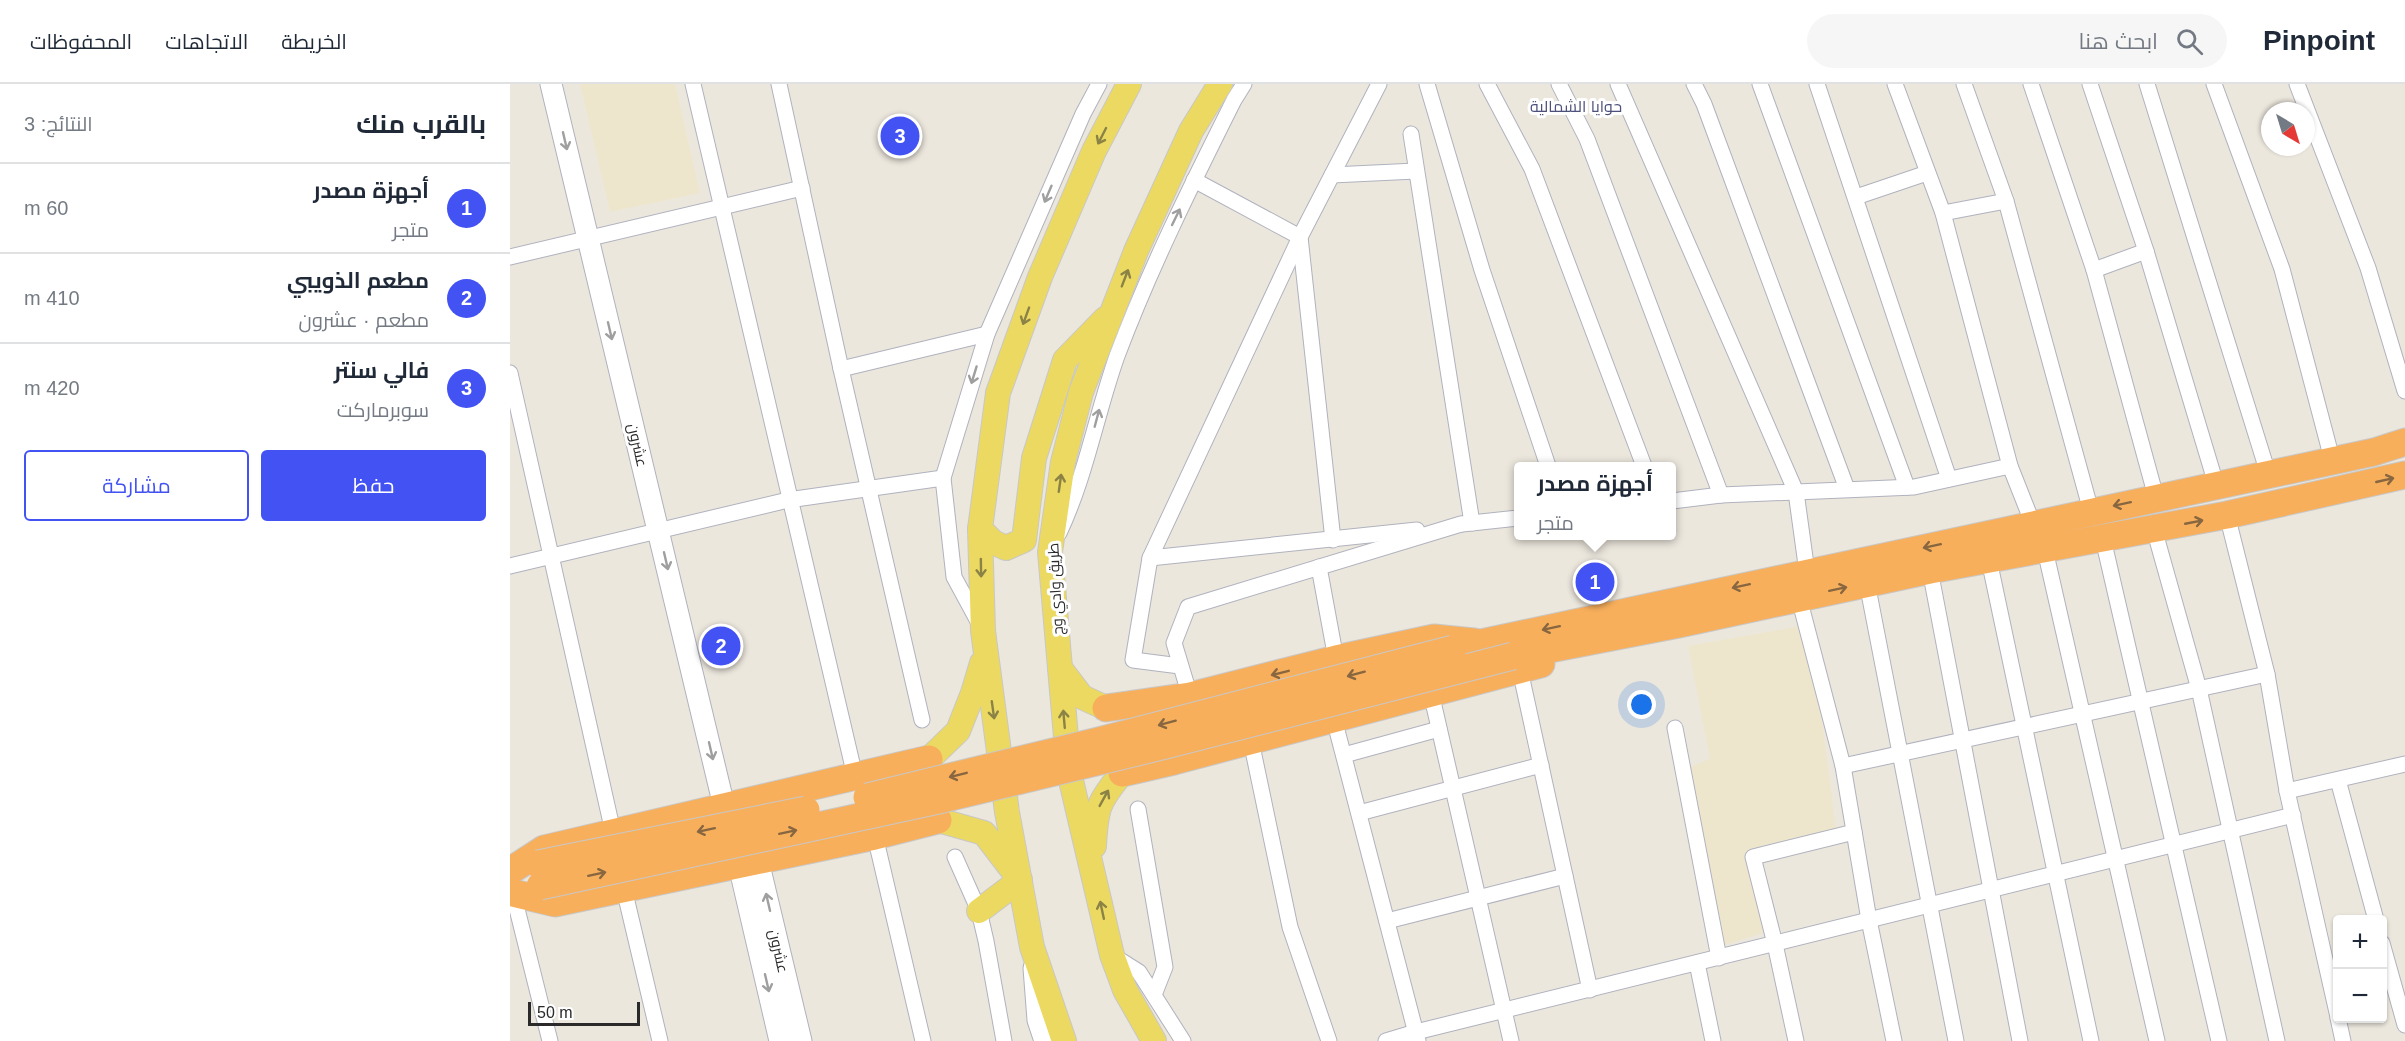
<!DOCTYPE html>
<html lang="ar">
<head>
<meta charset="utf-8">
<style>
	body { margin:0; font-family:Helvetica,Cairo,sans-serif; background:#f6f6f7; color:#1f2937; direction:rtl }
	.controls { position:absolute; right:18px; bottom:18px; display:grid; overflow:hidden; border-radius:6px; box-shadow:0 2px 4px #0004 }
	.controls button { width:54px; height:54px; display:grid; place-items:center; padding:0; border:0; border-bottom:2px solid #e0e1e3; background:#fff; color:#1f2937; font:30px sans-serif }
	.compass { position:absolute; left:1751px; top:18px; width:54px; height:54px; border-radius:50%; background:#fff; box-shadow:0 2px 4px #0004; rotate:142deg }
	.scale { position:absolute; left:18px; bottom:15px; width:112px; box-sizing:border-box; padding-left:6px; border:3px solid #2a2a2a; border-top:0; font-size:16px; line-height:21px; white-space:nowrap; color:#2a2a2a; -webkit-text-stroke:4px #fff; paint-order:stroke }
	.you { position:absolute; left:1132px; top:621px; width:21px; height:21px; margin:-15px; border:4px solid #fff; border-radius:50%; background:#1a73e8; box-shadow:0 0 0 9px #1a73e833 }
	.badge { display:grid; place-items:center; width:39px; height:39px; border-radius:50%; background:#4352f3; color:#fff; font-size:20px; font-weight:700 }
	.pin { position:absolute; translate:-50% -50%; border:3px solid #fff; box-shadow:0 2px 6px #0006 }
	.popup { position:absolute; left:1004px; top:378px; width:162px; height:78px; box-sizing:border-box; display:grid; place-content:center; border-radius:6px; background:#fff; filter:drop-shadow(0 2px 4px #0005); font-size:20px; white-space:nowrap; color:#747a83 }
	.popup b { font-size:22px; color:#1f2937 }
	.popup::after { content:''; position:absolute; left:50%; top:100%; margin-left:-12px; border:12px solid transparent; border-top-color:#fff }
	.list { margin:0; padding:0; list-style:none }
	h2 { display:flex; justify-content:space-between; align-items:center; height:78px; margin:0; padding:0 24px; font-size:26px }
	h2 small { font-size:20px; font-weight:400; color:#747a83 }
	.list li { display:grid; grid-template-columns:39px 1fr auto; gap:18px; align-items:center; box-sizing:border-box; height:90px; padding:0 24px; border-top:2px solid #e0e1e3 }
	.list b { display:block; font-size:22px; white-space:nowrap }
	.list p { margin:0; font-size:20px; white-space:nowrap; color:#747a83 }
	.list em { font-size:20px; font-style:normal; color:#747a83 }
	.actions { display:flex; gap:12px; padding:18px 24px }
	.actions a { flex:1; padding:14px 0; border:2px solid #4352f3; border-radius:6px; text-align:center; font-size:21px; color:#4352f3 }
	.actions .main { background:#4352f3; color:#fff }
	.icon { flex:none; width:33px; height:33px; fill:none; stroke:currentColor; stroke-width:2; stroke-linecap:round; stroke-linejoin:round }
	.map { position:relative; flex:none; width:1895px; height:957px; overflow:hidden; direction:ltr }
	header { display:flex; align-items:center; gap:36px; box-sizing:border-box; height:84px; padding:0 30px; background:#fff; border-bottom:2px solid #e0e1e3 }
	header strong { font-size:28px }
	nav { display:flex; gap:33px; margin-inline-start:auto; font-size:21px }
	.search { width:420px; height:54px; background:#f6f6f7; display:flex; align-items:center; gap:15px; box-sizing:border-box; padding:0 21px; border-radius:33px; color:#747a83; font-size:22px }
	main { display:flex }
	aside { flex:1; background:#fff }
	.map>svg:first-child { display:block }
	.education { fill:#ede6cd }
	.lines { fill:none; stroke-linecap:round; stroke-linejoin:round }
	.street-casing { stroke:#b0b2be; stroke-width:17 }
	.secondary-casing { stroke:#b0b2be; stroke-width:23 }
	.primary-casing { stroke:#c8c8c8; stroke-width:26 }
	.highway-casing { stroke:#c8c8c8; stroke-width:29 }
	.street { stroke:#fff; stroke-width:15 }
	.secondary { stroke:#fff; stroke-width:21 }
	.primary { stroke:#ecd962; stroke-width:24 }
	.highway { stroke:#f8af5c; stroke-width:27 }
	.highway-bridge-casing { stroke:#c8c8c8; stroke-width:29; stroke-linecap:butt }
	.highway-bridge { stroke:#f8af5c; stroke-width:27 }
	.oneway { stroke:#8b8246 }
	.oneway2 { stroke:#9f9f9f }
	.oneway3 { stroke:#876640 }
	.labels { text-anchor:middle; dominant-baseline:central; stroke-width:6; stroke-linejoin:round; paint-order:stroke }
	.street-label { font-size:15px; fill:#2a2a2a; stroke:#fff }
	.neighbourhood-label { font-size:16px; fill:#4c507a; stroke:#fff }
</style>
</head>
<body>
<header>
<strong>Pinpoint</strong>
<div class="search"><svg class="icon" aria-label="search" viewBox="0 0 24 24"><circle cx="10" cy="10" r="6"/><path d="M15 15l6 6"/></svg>ابحث هنا</div>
<nav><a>الخريطة</a><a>الاتجاهات</a><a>المحفوظات</a></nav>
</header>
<main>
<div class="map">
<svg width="1895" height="957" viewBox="0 0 1895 957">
	<rect width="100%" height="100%" fill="#ece7dd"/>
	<g class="education">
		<polygon points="70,0 165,0 190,109 100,128"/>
		<polygon points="1291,542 1312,637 1326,745 1238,769 1253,849 1214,861 1177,684 1200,675 1178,562"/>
	</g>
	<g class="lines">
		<g class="street-casing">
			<g id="street">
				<polyline points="183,0 345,692"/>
				<polyline points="269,0 331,285 412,636"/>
				<polyline points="917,0 972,186 1038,382"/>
				<polyline points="977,0 1022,85 1134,382"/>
				<polyline points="1049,0 1077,55 1211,411"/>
				<polyline points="1108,0 1286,408 1297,488"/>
				<polyline points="1184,0 1194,20 1337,405"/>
				<polyline points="1250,0 1397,403"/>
				<polyline points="1307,0 1439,395"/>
				<polyline points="1385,0 1433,129 1500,382 1523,440"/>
				<polyline points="1454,0 1496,117 1581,427"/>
				<polyline points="1521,0 1584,186 1646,413"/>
				<polyline points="1580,0 1636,167 1706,400"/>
				<polyline points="1637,0 1758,389"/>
				<polyline points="1704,0 1772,185 1822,375"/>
				<polyline points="1787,0 1858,184 1895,307"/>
				<polyline points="901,50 962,439"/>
				<polyline points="822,91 906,87"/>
				<polyline points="684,96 790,153 823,456"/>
				<polyline points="1346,113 1417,89"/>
				<polyline points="1433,129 1496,117"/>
				<polyline points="0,173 292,104"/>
				<polyline points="1584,186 1636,167"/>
				<polyline points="331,285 477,250"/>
				<polyline points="0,289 103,748"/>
				<polyline points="1162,417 1211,411 1404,403 1500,382"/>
				<polyline points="1717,431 1757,590 1777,707 1828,933"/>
				<polyline points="952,440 1008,434"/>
				<polyline points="1644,445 1689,605 1767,957"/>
				<path d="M549 449C576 392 586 331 607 272 640 184 682 100 724 16L734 0"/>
				<polyline points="1593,455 1709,957"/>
				<polyline points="1535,466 1647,957"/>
				<polyline points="640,474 907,446"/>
				<polyline points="1479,476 1581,957"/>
				<polyline points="0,482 278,416 433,394"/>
				<polyline points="809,483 826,575"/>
				<polyline points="1420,486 1510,957"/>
				<polyline points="1357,499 1446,957"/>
				<polyline points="1289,514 1333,682 1359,836 1384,957"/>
				<polyline points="470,541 444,493 433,394 477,250 573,30 589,0"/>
				<polyline points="670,582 623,576 640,474 790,153 869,0"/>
				<polyline points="1010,586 1080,906"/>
				<polyline points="921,609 1001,957"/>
				<polyline points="680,612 664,559 678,523 951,440"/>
				<polyline points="824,635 908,957"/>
				<polyline points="1165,644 1209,874"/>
				<polyline points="741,657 780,843 819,957"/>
				<polyline points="834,671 929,645"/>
				<polyline points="1333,682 1757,590"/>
				<polyline points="1828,696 1866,836"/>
				<polyline points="1777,707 1895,680"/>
				<polyline points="628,725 655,883 644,911"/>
				<polyline points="849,729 1031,681"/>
				<polyline points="365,752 413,957"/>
				<polyline points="445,773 469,827 476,857 494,957"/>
				<polyline points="114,805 150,957"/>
				<polyline points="3,809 40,957"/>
				<polyline points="877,837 1055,792"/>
				<polyline points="1872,859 1895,941"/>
				<polyline points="602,871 629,888 673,957"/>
				<polyline points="1187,879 1203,957"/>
				<polyline points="1828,934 1833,957"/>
				<polyline points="876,957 906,948 1783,731"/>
				<polyline points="1286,957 1265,860 1243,773 1344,748"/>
			</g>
		</g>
		<g class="secondary-casing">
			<g id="secondary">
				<polyline points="41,0 214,722"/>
				<polyline points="248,777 291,957"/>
				<polyline points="229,781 270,957"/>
				<polyline points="524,884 528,936 535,957"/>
			</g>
		</g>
		<g class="primary-casing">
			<g id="primary">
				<polyline points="470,445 483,458 496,464 514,456 524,374 555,276 595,235"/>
				<polyline points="550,584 572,613 596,624"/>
				<polyline points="419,675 448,647 463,609 472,579"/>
				<polyline points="428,736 474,749 510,796 469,827"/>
				<path d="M584 762C586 724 588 718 612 689"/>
				<polyline points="554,957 522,863 497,728 473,547 470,445 488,309 530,193 584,67 619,0"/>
				<polyline points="644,957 615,906 602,871 559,688 540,468 553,378 571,308 626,167 681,47 710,0"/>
			</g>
		</g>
		<g class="highway-casing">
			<g id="highway">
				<polyline points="943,565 1864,368 1895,358"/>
				<polyline points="1003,572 1169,540 1420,486 1717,431 1895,391"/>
				<polyline points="596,624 680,612 826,575 924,554 964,558"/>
				<polyline points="612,689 664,677 1031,580"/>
				<polyline points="0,787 34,765 419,675"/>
				<polyline points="3,809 45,819 365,752 428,736"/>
			</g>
		</g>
		<use href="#street" class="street"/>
		<use href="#secondary" class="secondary"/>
		<use href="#primary" class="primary"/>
		<use href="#highway" class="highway"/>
		<g class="highway-bridge-casing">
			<g id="highway-bridge">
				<polyline points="357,713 588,657 943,565"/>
				<polyline points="28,780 296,726"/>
				<polyline points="30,802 433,715 652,662 1003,572"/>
			</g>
		</g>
		<use href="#highway-bridge" class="highway-bridge"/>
	</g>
	<defs><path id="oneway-shaft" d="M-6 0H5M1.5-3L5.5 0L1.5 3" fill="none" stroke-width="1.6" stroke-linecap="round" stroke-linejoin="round" transform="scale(1.5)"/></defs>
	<g class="oneway">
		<use href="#oneway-shaft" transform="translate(592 52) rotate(117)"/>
		<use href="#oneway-shaft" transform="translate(615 194) rotate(-69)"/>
		<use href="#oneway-shaft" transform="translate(516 232) rotate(110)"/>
		<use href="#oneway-shaft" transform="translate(550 399) rotate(-82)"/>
		<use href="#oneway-shaft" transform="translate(471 484) rotate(89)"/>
		<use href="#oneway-shaft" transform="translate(483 626) rotate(82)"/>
		<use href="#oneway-shaft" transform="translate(554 635) rotate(-95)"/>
		<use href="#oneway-shaft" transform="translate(594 714) rotate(-61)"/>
		<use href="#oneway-shaft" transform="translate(592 826) rotate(-102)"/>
	</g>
	<g class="oneway2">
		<use href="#oneway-shaft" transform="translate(55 57) rotate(77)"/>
		<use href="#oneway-shaft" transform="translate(538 110) rotate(113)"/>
		<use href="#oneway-shaft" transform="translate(666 133) rotate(-64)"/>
		<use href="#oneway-shaft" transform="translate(100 247) rotate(77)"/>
		<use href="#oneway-shaft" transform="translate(464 291) rotate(107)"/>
		<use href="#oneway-shaft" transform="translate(587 334) rotate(-75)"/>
		<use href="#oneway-shaft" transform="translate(156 477) rotate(77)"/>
		<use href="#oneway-shaft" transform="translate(201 667) rotate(77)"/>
		<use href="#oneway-shaft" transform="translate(258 818) rotate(-103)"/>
		<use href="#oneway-shaft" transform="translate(257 899) rotate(77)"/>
	</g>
	<g class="oneway3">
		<use href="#oneway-shaft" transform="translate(1875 396) rotate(-13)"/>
		<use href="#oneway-shaft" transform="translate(1612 420) rotate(168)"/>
		<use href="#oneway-shaft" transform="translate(1684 438) rotate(-11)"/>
		<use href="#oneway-shaft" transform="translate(1422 462) rotate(168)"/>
		<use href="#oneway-shaft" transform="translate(1231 502) rotate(168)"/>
		<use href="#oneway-shaft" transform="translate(1328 505) rotate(-12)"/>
		<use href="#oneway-shaft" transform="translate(1041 544) rotate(168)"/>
		<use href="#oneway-shaft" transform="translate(770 589) rotate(166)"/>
		<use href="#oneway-shaft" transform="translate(846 590) rotate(165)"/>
		<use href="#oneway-shaft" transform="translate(657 639) rotate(165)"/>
		<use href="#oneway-shaft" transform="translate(448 691) rotate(166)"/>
		<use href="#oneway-shaft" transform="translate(196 746) rotate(168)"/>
		<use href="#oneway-shaft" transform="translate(278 748) rotate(-12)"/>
		<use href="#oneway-shaft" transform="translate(87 790) rotate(-12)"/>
	</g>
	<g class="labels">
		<g class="street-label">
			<text transform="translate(128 361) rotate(77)">عشرون</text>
			<text transform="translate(545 505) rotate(-93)">طريق وادي وج</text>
			<text transform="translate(269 867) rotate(77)">عشرون</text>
		</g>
		<g class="neighbourhood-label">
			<text x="1066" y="22">حوايا الشمالية</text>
		</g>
	</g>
</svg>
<div class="controls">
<button>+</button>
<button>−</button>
</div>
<svg class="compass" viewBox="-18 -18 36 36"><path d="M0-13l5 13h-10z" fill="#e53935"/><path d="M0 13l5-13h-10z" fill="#747a83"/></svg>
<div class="scale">50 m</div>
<div class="you"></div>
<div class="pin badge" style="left:1085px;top:498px">1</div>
<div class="popup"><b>أجهزة مصدر</b>متجر</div>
<div class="pin badge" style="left:211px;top:562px">2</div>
<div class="pin badge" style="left:390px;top:52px">3</div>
</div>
<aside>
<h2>بالقرب منك<small>النتائج: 3</small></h2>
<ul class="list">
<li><span class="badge">1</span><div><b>أجهزة مصدر</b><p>متجر</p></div><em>60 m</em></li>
<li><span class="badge">2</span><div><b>مطعم الذويبي</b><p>مطعم · عشرون</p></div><em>410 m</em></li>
<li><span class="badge">3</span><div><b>فالي سنتر</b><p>سوبرماركت</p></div><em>420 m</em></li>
</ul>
<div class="actions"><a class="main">حفظ</a><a>مشاركة</a></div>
</aside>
</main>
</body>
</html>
